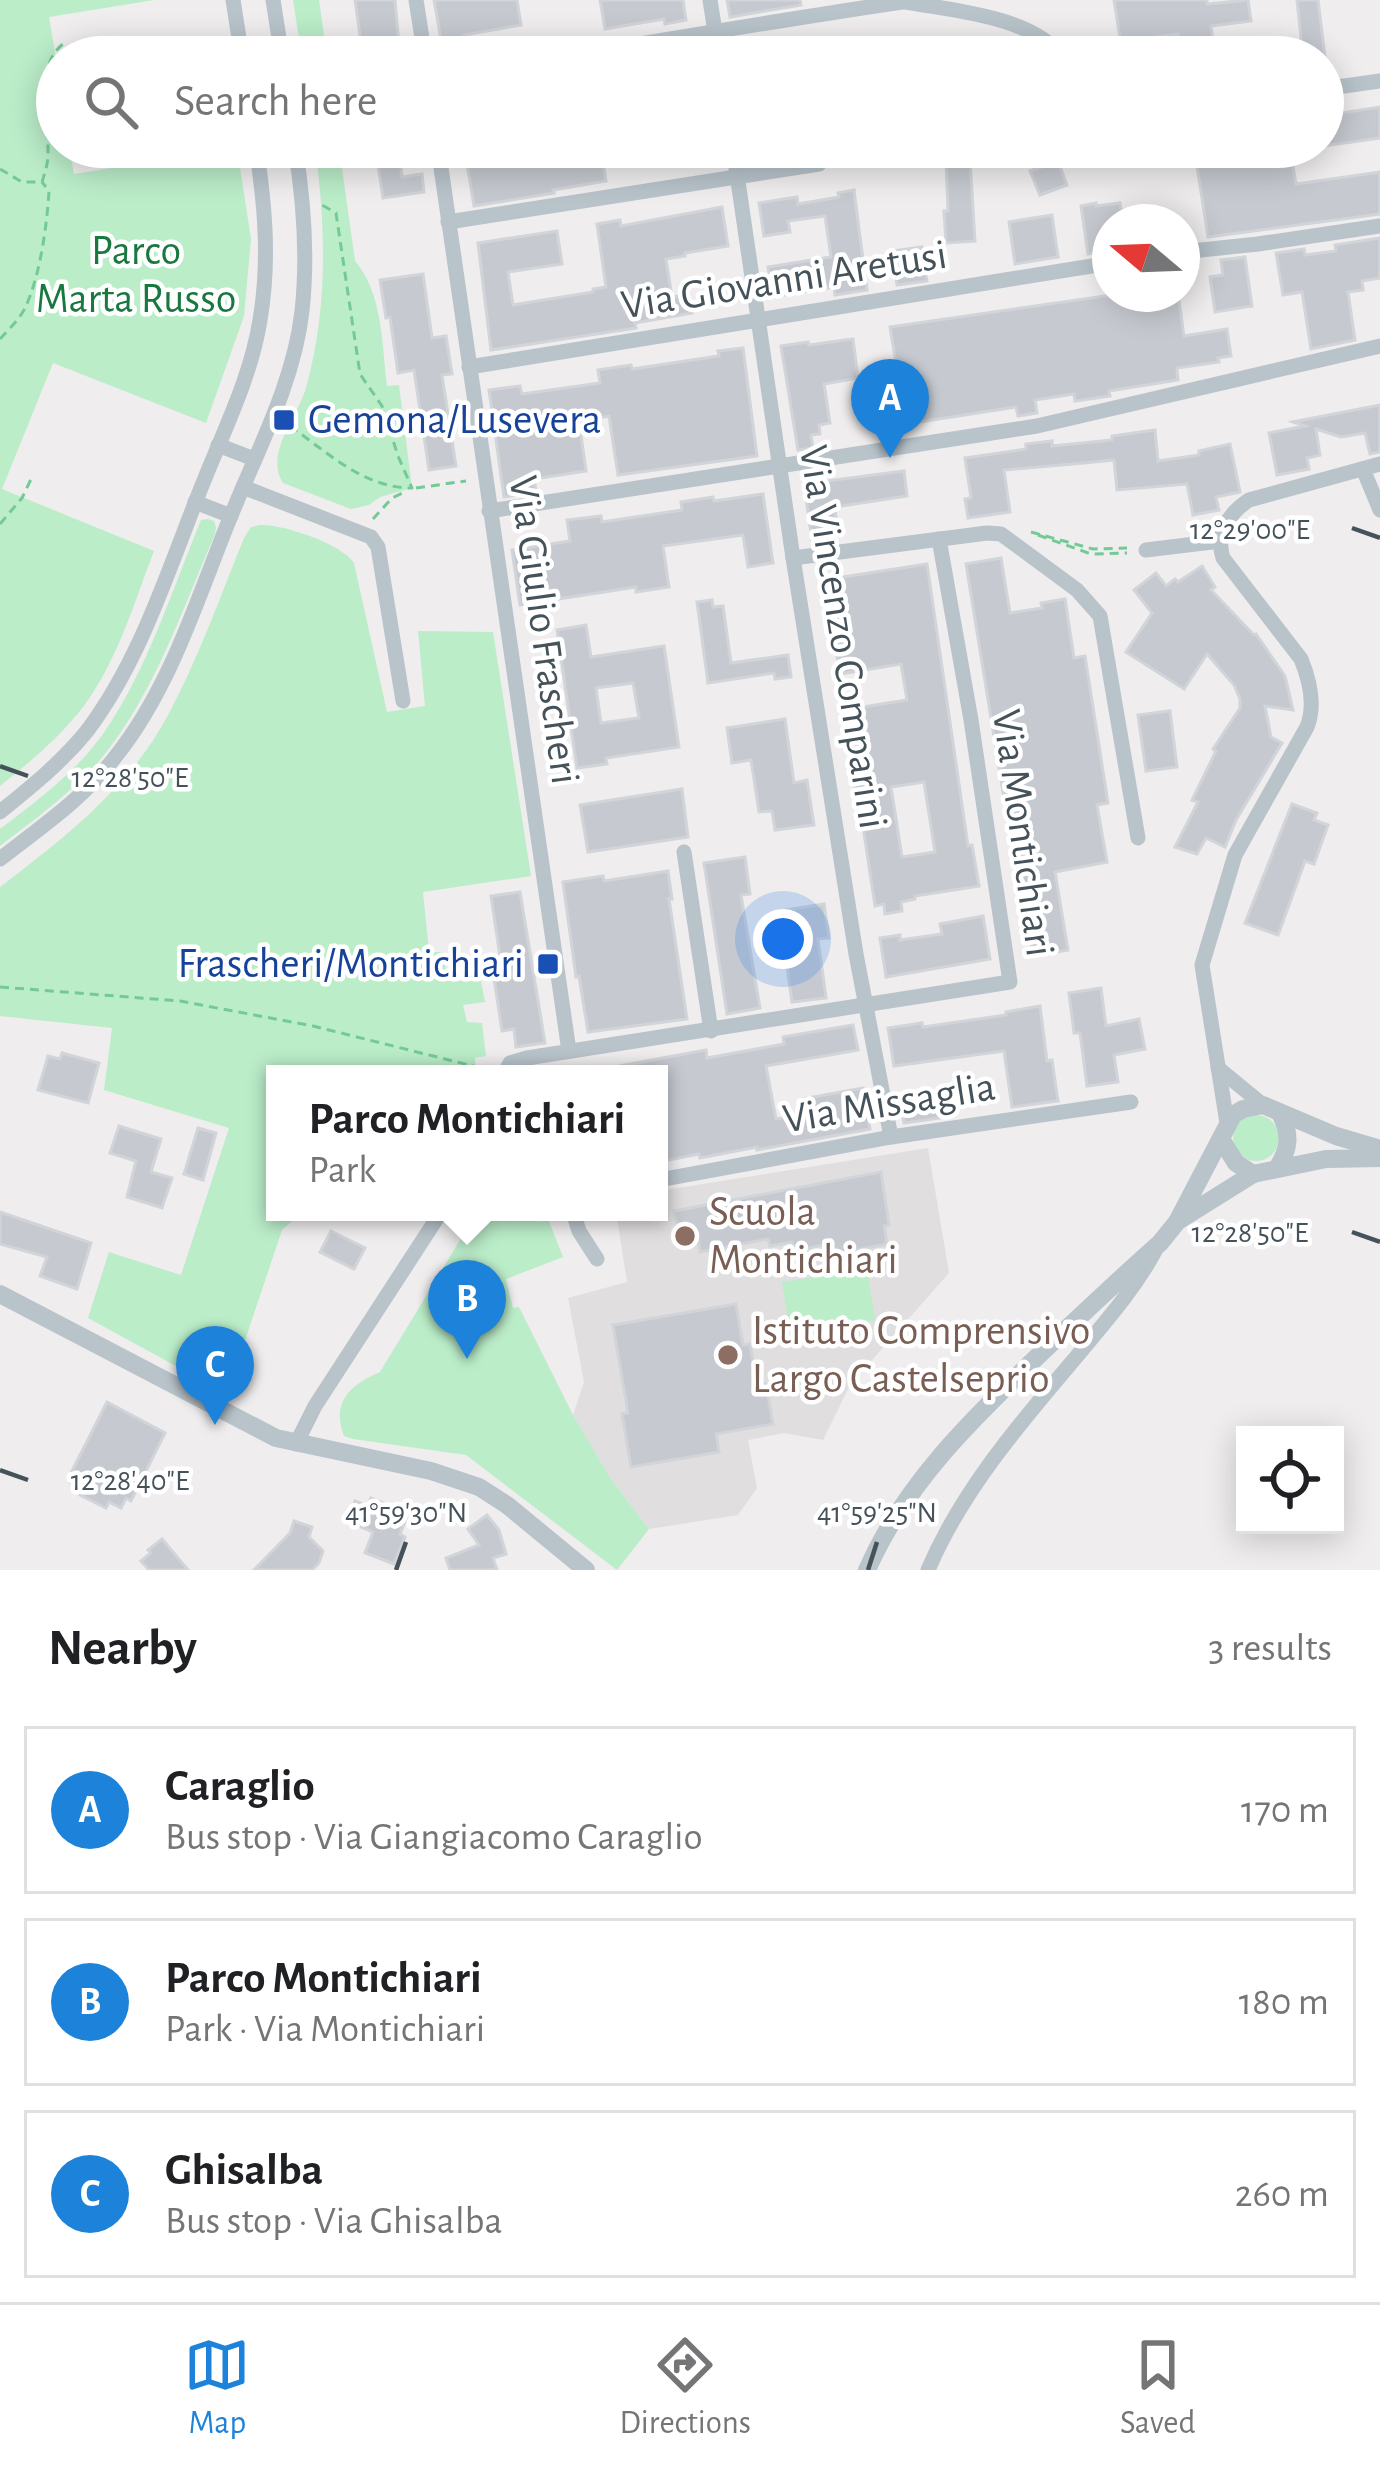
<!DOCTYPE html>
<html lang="en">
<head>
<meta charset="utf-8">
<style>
	body { margin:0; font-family:"Alegreya Sans",sans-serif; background:#f6f6f6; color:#202124 }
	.controls { position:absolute; right:36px; bottom:36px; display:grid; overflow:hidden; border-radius:0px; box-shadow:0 6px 30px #0003 }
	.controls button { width:108px; height:108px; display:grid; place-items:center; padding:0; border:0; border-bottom:3px solid #e0e0e0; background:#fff; color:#202124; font:60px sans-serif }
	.compass { position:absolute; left:1092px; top:204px; width:108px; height:108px; border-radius:50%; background:#fff; box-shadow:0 6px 30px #0003; rotate:289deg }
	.you { position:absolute; left:783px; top:939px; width:42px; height:42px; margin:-30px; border:9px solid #fff; border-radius:50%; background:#1a73e8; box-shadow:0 0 0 18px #1a73e833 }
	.badge { display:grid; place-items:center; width:78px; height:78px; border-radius:50%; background:#1d82d9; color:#fff; font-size:39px; font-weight:700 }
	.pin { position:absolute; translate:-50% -99px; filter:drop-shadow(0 3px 6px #0008) }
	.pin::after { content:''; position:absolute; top:63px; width:42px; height:36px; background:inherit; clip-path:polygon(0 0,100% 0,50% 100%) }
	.popup { position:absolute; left:266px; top:1065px; width:402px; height:156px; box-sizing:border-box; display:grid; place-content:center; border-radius:0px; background:#fff; filter:drop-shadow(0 3px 9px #0005); font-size:39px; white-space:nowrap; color:#757577 }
	.popup b { font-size:45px; color:#202124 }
	.popup::after { content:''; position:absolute; left:50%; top:100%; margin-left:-24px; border:24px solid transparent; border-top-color:#fff }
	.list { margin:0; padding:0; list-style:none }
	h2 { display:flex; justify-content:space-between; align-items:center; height:156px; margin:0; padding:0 48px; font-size:51px }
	h2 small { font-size:39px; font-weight:400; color:#757577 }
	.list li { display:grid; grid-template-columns:78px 1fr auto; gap:36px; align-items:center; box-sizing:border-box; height:168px; margin:0 24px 24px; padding:0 24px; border:3px solid #e0e0e0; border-radius:0px }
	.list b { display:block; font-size:45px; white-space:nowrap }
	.list p { margin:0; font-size:39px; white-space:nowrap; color:#757577 }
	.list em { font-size:39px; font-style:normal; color:#757577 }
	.icon { flex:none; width:66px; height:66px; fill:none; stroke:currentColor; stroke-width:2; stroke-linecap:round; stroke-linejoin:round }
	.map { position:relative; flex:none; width:1380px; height:1570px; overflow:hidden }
	.search { position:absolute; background:#fff; box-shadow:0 6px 30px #0003; left:36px; right:36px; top:36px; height:132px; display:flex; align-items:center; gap:30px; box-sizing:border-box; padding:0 42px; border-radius:66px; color:#757577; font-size:45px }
	.sheet { height:732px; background:#fff }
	nav { display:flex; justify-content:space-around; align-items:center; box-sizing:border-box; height:168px; border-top:3px solid #e0e0e0; background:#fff; font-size:33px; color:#757577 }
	nav a { display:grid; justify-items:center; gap:6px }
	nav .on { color:#1d82d9 }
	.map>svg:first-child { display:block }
	.education { fill:#e0dedf }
	.green { fill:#bbedc9 }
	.building { fill:#c6cad0; stroke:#d1d4d8; stroke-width:3; fill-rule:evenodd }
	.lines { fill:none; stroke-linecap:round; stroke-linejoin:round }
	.path { stroke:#74ca97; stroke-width:3; stroke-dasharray:9 6; stroke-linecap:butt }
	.minor { stroke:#b8c3ca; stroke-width:15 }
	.tertiary { stroke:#b8c3ca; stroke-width:18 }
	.ticks { fill:none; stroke:#45525a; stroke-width:4.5 }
	.transit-dot { fill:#1a4fb4; stroke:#fff; stroke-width:4.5 }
	.education-dot { fill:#8d6e63; stroke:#fff; stroke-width:4.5 }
	.labels { text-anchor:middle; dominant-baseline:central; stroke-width:9; stroke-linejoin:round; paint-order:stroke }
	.park-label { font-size:42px; fill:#19783f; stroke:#fff }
	.street-label { font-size:42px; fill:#45525a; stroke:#fff }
	.transit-label { font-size:42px; fill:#164399; stroke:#fff; text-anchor:start }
	.education-label { font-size:42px; fill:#785e54; stroke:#fff; text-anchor:start }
	.ticks-label { font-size:30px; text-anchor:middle; fill:#45525a; stroke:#fff; stroke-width:9; stroke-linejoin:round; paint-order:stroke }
</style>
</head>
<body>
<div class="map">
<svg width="1380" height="1570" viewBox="0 0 1380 1570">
	<rect width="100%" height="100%" fill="#efeded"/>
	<polygon class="education" points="928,1148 949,1273 850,1385 823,1440 784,1433 748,1440 757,1488 738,1515 649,1529 611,1479 573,1415 584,1382 568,1298 627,1282 616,1212 659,1212 659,1191"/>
	<g class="green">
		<path d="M0 0H154L49 17 57 64V147H69L74 174 237 148 251 239 244 316 206 423 53 363 2 489 154 551C134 603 117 662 83 707 59 738 30 762 0 786Z"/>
		<polygon points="293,0 319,0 327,57 302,57"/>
		<path d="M315 147H339L355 261C383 293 382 346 387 386L399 385 412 488 380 497 369 505 351 509 283 483C264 454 298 416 306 388 328 308 326 229 315 147Z"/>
		<path d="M208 519 214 521 216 527 215 534C182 610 154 695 100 760 72 792 34 820 0 846V829C37 801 76 772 103 734 146 673 173 588 201 520Z"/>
		<path d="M260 525C283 524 342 544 354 563L387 712 425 706 418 631 493 632 531 876 423 892 429 952H444L447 981H481L485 1002 463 1005 467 1022 482 1023 486 1056 475 1058 476 1074H275V1212H302L282 1230 227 1394 88 1318 109 1252 181 1275 229 1128 104 1090 112 1028 0 1016V887C63 839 129 788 167 717 198 660 220 597 244 538L251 527Z"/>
		<circle cx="1256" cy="1138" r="23"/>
		<path d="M477 1212H536L541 1222 548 1219 563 1257 506 1279 513 1308 519 1307 573 1415 611 1479 649 1529 617 1570 466 1455 353 1439 344 1436C331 1402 350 1385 380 1372Z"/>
		<polygon points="867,1269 875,1320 790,1334 782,1282"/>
	</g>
	<g class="building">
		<polygon points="355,0 395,0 400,57 363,57"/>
		<polygon points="434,0 517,0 521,25 464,35 467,53 444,57"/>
		<polygon points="600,0 683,0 686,20 665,24 664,19 605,29"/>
		<polygon points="727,0 800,0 801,5 730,17"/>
		<polygon points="1114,0 1207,0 1207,4 1248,0 1251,21 1211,26 1215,57 1181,57 1178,34 1149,38 1150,46 1122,51"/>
		<polygon points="1297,0 1318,0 1325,57 1303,57"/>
		<polygon points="1380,107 1380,138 1323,146 1323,116"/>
		<polygon points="1194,147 1290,147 1296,184 1380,172 1380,214 1208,237"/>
		<polygon points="486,149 488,163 547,152 549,166 602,157 606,181 553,190 554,193 474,206 465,152"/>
		<polygon points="970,160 975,241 946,243 944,211 948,211 946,161"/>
		<polygon points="400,161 402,177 422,174 424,192 383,198 378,164"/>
		<polygon points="1058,161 1067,185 1040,195 1030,171"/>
		<polygon points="854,190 867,290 835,295 834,287 773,297 768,267 831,257 825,216 788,221 790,232 764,236 759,203 797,197 798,204 839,197 838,193"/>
		<polygon points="1096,203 1096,206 1120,203 1123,222 1110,222 1110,251 1088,254 1081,206"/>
		<polygon points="722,207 728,246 685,253 685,256 666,259 672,297 689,294 692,313 635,323 636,328 491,350 478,243 557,231 562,264 508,272 513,305 593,292 593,289 606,287 597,224 620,220 621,226"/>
		<polygon points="1052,215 1058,257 1015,264 1009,222"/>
		<polygon points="1380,238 1380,278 1362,281 1363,290 1348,292 1355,340 1311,349 1302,292 1283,295 1276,253 1304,249 1305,255 1336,251 1335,245"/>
		<polygon points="922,247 927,281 897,285 892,251"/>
		<polygon points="1245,257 1252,306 1215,312 1210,277 1223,275 1221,260"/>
		<polygon points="423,274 432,338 446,336 452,374 442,375 456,466 429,470 414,370 398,373 390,317 386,318 380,280"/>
		<polygon points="1119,294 1178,294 1184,336 1227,329 1231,356 1218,358 1219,362 1177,368 1178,380 1109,391 1110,396 1075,401 1074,394 1035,400 1037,413 1018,416 1016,407 906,424 890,327"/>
		<polygon points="853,339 858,378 824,384 830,423 819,425 820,434 811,435 813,448 798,450 781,346 808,342 809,345"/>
		<polygon points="743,348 757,456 618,475 609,416 579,421 586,471 534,479 536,492 504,497 489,390 520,386 522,394 600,383 598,370 631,365 632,369 719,356 718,351"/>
		<polygon points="1380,405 1380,452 1370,454 1365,433 1341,437 1316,429 1320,455 1307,458 1309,469 1277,475 1269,433 1305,426 1293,422"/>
		<polygon points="1155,430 1158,461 1199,455 1199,451 1230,444 1240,492 1216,497 1219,510 1193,515 1187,484 1117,490 1114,460 1084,463 1004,470 1010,512 968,518 965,499 971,498 965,458 1026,449 1026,444 1052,441 1052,446 1112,440 1112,436"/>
		<polygon points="904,471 907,496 835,507 838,536 812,540 804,484"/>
		<polygon points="763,494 773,563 748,567 743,535 663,546 669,587 636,592 636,587 520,605 512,550 570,541 567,520 601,516 602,522 682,510 681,502 713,497 714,501"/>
		<polygon points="1001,558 1010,613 1042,608 1041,603 1065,599 1074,658 1085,656 1108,803 1097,805 1107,862 1055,872 1068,950 1033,956 1020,878 1017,878 966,564"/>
		<path d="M927 564 968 846 972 845 979 886 915 896V899L901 902 902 911 885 914 884 904 875 906 858 793H855L850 756 857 755 850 709 907 700 901 664 840 674 824 580ZM924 782 935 852 902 857 891 787Z"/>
		<polygon points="1202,566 1215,587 1211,590 1254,635 1256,634 1285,676 1293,710 1265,706 1271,737 1282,743 1236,820 1225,847 1206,838 1197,854 1175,847 1198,802 1192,800 1216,751 1213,749 1240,708 1240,699 1234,685 1207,654 1184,689 1126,652 1152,613 1134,590 1156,573 1166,586 1175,579 1178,582"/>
		<polygon points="712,600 713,607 723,606 731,663 788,655 791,677 775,679 774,673 708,683 697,602"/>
		<path d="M586 625 591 657 664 646 679 747 606 758 607 764 577 768 557 630ZM633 683 639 718 601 723 596 688Z"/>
		<polygon points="1170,711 1177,767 1146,771 1138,715"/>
		<polygon points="785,719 794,783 807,780 814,825 775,830 772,811 759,812 751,760 732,763 727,728"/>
		<polygon points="682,789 688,837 588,852 580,805"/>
		<polygon points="1292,804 1317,813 1314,820 1328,825 1314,864 1305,861 1278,935 1245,923"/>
		<polygon points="745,857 750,894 741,895 760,1008 727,1014 704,863"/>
		<polygon points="668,871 672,899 669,899 687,1019 588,1032 579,976 576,977 563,882 603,876 604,881"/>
		<polygon points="520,892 545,1043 516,1047 514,1029 502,1031 491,958 500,956 491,896"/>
		<polygon points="824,904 829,938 818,939 826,998 792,1002 779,911"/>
		<polygon points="983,916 990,959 886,977 880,938 900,935 900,940 942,934 940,924"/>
		<polygon points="1101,988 1106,1026 1139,1019 1145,1049 1114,1055 1118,1082 1087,1086 1080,1033 1074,1033 1069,993"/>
		<polygon points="1040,1006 1047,1061 1052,1060 1058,1101 1012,1107 1004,1051 894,1066 888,1028 922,1023 923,1027 1006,1015 1006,1012"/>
		<polygon points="853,1025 858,1050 766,1066 776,1119 806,1114 803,1099 863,1088 870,1129 757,1150 757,1147 700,1158 699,1154 659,1162 659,1121 667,1120 659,1074 620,1074 619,1066 706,1050 707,1058 784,1044 783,1037"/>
		<polygon points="62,1053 99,1063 88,1103 38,1090 48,1056 60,1059"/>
		<polygon points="942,1091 946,1117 904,1123 900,1098"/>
		<polygon points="119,1126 161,1139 151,1172 172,1178 162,1208 127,1197 136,1161 110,1153"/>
		<polygon points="198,1128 216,1133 203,1180 184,1174"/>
		<polygon points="881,1172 889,1225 884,1226 887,1244 835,1254 833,1243 794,1251 792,1242 770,1246 768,1239 700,1252 697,1234 685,1236 683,1227 678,1228 674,1211"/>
		<polygon points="0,1212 91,1243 77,1289 40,1276 47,1257 0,1244"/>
		<polygon points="331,1231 365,1248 354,1269 320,1252"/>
		<polygon points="736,1304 743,1345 750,1344 757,1386 766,1384 773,1424 716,1434 719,1452 631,1467 622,1414 628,1413 613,1325"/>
		<polygon points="107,1402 165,1433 131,1501 126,1498 121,1508 109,1502 106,1508 80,1495 83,1489 70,1482 75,1472 72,1471"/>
		<polygon points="371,1498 408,1514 400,1534 405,1537 394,1564 365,1553 373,1532 359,1526 362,1520 350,1515 355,1501 367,1506"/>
		<polygon points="487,1515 499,1530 506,1554 493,1558 497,1570 450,1570 446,1558 479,1545 468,1529"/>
		<polygon points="294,1521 312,1527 309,1537 323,1551 319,1563 312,1570 254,1570 290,1533"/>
		<polygon points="162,1539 188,1570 149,1570 141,1561 151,1553 148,1550"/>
	</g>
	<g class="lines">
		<g class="path">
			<path d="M0 169 22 182H42C45 172 48 164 48 154 49 122 34 66 63 44"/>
			<path d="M0 339C9 329 19 320 25 308 40 277 47 225 49 191L42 182"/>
			<path d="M290 426C328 453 364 488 412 488L398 456 382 406 360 374 336 213 322 205"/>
			<polyline points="416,488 466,481"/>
			<polyline points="373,519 392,498 407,491"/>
			<polyline points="0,524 22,498 33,475"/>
			<polyline points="1031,532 1093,549 1127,548"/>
			<polyline points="1038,535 1091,554 1127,553"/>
			<polyline points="0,987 180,1001 313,1026 485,1069"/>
		</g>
		<g class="minor">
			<polyline points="233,0 242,57"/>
			<polyline points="273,0 282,57"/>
			<polyline points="416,0 425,57"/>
			<polyline points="710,0 719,57"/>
			<path d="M906 2C955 11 1030 16 1063 57"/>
			<path d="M559 57C678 38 797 17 916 0"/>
			<polyline points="1323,89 1380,81"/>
			<polyline points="438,147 569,1051"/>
			<polyline points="733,147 793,558 856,954 891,1137"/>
			<polyline points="448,222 819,164"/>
			<polyline points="1182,252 1258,244 1380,226"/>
			<polyline points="469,367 1110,263"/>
			<polyline points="218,445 254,459"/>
			<polyline points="1363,469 1380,510"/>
			<polyline points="243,487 371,537 378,547 403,701"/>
			<polyline points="195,502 231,516"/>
			<polyline points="489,511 1037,426 1380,346"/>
			<polyline points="1146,550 1220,541"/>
			<polyline points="793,558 987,533 1001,534 1077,590 1100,616 1138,838"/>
			<path d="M0 812C31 787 62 762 87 731 142 658 169 567 203 483 224 430 251 377 260 320 270 261 265 205 256 147"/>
			<polyline points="684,852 711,1031"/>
			<path d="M0 859C41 827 84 798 116 756 171 687 197 599 230 518 257 451 294 383 302 311 308 256 304 202 295 147"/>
			<polyline points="1218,1068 1263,1105"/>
			<polyline points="504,1074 510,1063 527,1058 1010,982 971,720 939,539"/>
			<path d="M1227 1123 1202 965 1235 855 1307 727C1316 705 1310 681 1301 659L1223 558C1215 534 1229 513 1249 500L1380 464"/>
			<polyline points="659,1180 891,1137 1131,1102"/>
			<polyline points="573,1212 579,1231 597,1259"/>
			<polyline points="296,1444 315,1406 441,1212"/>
			<path d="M928 1570C962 1490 1021 1422 1077 1356 1105 1322 1134 1290 1155 1251"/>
		</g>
		<g class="tertiary">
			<polyline points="1221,1139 1236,1163 1253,1174"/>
			<path d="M1278 1167C1289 1149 1291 1135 1281 1115"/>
			<polyline points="1181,1219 1253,1174 1326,1159 1380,1158"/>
			<polyline points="0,1294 276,1438 431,1471 479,1487 507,1505 586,1570"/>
			<path d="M867 1570C904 1485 972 1419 1038 1356 1078 1318 1118 1280 1160 1243L1177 1222 1233 1115 1243 1109 1263 1105 1336 1136 1380 1149"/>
		</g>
	</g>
	<path class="ticks" d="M1352 528 1380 538M0 766 28 776M1352 1232 1380 1242M0 1470 28 1480M396 1570 406 1542M868 1570 877 1542"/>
	<g class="transit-dot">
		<rect x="272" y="408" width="24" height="24" rx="6"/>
		<rect x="536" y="952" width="24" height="24" rx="6"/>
	</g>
	<g class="education-dot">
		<circle cx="685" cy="1236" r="12"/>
		<circle cx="728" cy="1355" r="12"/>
	</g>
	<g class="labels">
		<g class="park-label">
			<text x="136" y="251">Parco<tspan x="136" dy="48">Marta Russo</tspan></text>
		</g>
		<g class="street-label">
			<text transform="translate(784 280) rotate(-9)">Via Giovanni Aretusi</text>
			<text transform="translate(544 630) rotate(82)">Via Giulio Frascheri</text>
			<text transform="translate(843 637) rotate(81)">Via Vincenzo Comparini</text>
			<text transform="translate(1023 833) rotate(82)">Via Montichiari</text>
			<text transform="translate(889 1103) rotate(-9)">Via Missaglia</text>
		</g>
		<g class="transit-label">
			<text x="308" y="420">Gemona/Lusevera</text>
			<text x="524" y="964" text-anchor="end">Frascheri/Montichiari</text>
		</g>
		<g class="education-label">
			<text x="709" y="1212">Scuola<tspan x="709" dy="48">Montichiari</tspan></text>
			<text x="752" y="1331">Istituto Comprensivo<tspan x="752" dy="48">Largo Castelseprio</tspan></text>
		</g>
	</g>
	<g class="ticks-label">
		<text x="1250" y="539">12°29'00"E</text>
		<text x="130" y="787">12°28'50"E</text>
		<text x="1250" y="1242">12°28'50"E</text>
		<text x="130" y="1490">12°28'40"E</text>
		<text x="406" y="1522">41°59'30"N</text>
		<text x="877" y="1522">41°59'25"N</text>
	</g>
</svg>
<div class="controls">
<button><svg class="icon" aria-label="locate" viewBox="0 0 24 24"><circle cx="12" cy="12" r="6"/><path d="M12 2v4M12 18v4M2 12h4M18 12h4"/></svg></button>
</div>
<svg class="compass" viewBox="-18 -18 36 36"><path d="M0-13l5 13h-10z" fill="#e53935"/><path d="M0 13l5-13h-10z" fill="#757577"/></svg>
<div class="you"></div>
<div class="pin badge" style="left:890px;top:458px">A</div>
<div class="pin badge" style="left:467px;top:1359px">B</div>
<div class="popup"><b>Parco Montichiari</b>Park</div>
<div class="pin badge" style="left:215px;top:1425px">C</div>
<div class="search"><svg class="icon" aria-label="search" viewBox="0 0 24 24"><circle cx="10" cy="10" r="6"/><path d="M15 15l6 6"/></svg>Search here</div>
</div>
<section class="sheet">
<h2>Nearby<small>3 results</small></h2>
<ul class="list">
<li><span class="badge">A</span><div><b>Caraglio</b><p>Bus stop · Via Giangiacomo Caraglio</p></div><em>170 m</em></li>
<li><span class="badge">B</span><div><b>Parco Montichiari</b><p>Park · Via Montichiari</p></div><em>180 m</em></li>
<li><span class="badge">C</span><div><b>Ghisalba</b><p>Bus stop · Via Ghisalba</p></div><em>260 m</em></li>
</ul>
</section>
<nav>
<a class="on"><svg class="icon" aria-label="map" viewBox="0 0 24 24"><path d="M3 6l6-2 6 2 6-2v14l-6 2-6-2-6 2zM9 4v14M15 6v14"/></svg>Map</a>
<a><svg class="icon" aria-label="directions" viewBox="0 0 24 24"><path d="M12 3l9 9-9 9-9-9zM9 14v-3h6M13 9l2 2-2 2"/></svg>Directions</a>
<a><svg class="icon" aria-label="saved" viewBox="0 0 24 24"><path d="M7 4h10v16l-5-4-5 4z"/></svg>Saved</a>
</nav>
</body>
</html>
